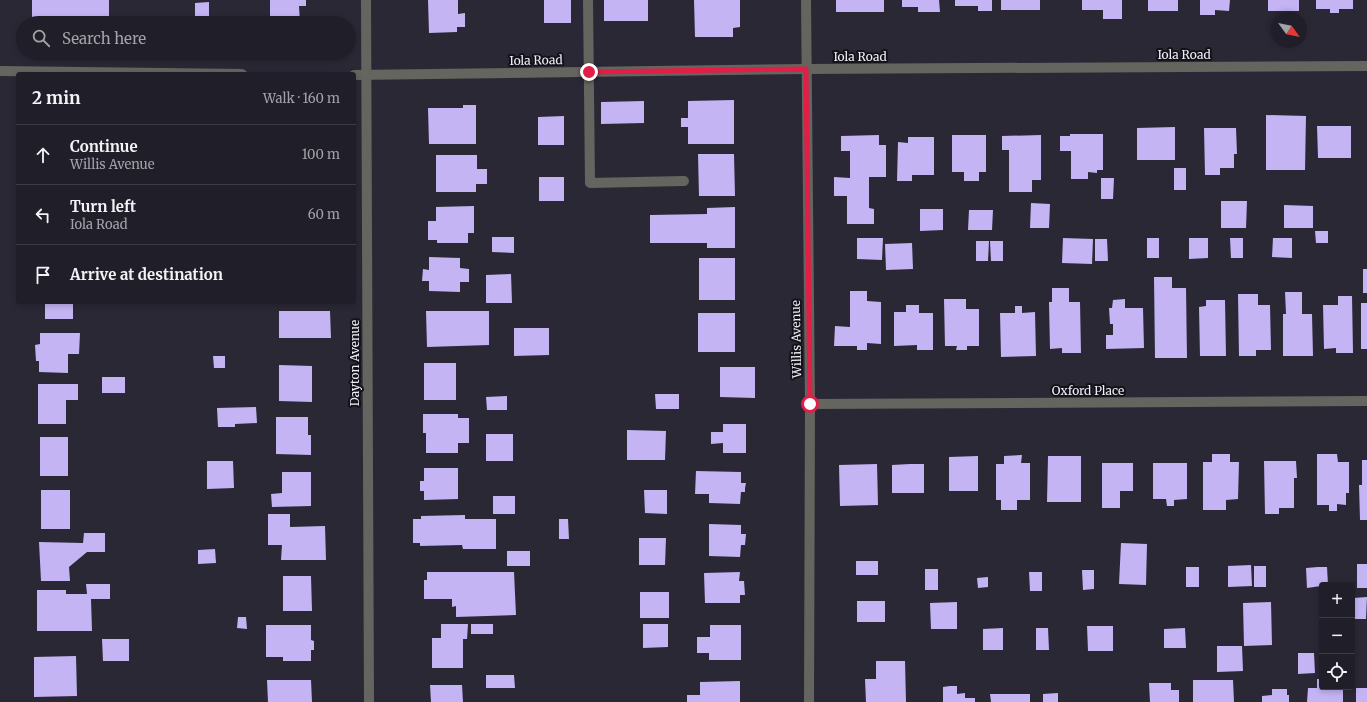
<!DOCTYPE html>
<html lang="en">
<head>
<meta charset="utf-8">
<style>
	body { margin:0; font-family:Merriweather,serif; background:#2d2b34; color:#f1f3f6 }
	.controls { position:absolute; right:12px; bottom:12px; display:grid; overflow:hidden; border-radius:4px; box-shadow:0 2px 6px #0003 }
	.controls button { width:36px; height:36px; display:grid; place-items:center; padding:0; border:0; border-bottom:1px solid #3d3c45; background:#201e28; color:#f1f3f6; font:20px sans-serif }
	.compass { position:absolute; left:1271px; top:12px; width:36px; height:36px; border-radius:50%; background:#201e28; box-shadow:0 2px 6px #0003; rotate:123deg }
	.stop { position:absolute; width:12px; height:12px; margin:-9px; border:3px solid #e11d48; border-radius:50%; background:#fff }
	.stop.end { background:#e11d48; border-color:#fff; box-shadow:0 1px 4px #0008 }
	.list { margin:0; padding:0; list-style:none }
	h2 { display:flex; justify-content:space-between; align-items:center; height:52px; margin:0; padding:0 16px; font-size:17px }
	h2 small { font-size:13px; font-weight:400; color:#a2a2a8 }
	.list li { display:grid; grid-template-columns:26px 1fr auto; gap:12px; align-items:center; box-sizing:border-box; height:60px; padding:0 16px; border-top:1px solid #3d3c45 }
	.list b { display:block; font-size:15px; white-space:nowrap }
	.list p { margin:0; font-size:13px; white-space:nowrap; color:#a2a2a8 }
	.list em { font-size:13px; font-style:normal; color:#a2a2a8 }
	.icon { flex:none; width:22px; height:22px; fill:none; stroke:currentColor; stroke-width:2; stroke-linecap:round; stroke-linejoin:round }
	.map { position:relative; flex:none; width:1367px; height:702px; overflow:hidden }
	.search { position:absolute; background:#201e28; box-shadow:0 2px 6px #0003; left:16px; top:16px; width:340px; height:44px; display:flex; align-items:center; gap:10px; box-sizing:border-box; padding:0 14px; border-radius:22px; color:#a2a2a8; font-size:15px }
	.panel { position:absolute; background:#201e28; box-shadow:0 2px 6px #0003; left:16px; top:72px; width:340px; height:232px; border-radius:4px }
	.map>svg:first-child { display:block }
	.building { fill:#c4b4f4 }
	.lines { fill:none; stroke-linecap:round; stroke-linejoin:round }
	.service { stroke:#64655e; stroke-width:10 }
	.minor { stroke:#64655e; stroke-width:10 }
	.route { stroke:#e11d48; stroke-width:5 }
	.labels { text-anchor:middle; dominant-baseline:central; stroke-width:4; stroke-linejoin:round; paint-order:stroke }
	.street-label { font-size:12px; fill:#efedf6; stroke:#131218 }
</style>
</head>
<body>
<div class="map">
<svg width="1367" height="702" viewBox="0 0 1367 702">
	<rect width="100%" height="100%" fill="#2b2836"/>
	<g class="building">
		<rect x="32" y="0" width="77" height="21"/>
		<polygon points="270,0 306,0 306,6 299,6 300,23 270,23"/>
		<polygon points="428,0 458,0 458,14 465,13 465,27 457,27 457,32 429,33"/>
		<rect x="544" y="0" width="27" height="23"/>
		<rect x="604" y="0" width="44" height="21"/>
		<polygon points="694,0 740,0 740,27 733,28 733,37 695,37"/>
		<rect x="836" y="0" width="48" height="12"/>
		<polygon points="902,0 939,0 940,12 918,12 918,7 902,7"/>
		<polygon points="955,0 992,0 992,11 978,11 978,6 955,6"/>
		<rect x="1001" y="0" width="39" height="10"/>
		<polygon points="1082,0 1122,0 1122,19 1103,19 1103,10 1082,10"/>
		<rect x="1148" y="0" width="30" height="11"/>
		<polygon points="1200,0 1230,0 1229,11 1215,10 1215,15 1200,15"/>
		<rect x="1268" y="0" width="31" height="11"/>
		<polygon points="1316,0 1353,0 1353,9 1339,9 1339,13 1330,13 1330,9 1316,9"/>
		<polygon points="209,2 209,23 195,23 195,3"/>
		<polygon points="734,100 734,144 688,144 688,127 681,127 681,118 688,118 688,101"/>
		<polygon points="644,101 644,123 601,124 601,102"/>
		<polygon points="463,105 476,105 476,144 429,144 428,108 463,108"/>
		<polygon points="1266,115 1306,116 1305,170 1266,170"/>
		<polygon points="564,116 564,145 538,145 538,117"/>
		<polygon points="1317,126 1351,126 1351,158 1318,158"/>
		<polygon points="1175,127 1175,160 1137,160 1137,128"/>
		<polygon points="1204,128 1236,128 1237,154 1234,154 1234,168 1220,168 1220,175 1205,175"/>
		<polygon points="1070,134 1103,134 1103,170 1097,170 1097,173 1088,172 1088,179 1071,179 1071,151 1060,151 1060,136 1070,136"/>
		<polygon points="879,135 879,145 886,145 886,177 869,177 869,208 874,209 874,224 847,224 847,196 834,196 834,177 850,178 850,151 841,151 841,136"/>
		<polygon points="952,135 986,135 986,172 979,172 979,181 964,181 964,172 952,172"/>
		<polygon points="1041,135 1041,180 1032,180 1032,192 1009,192 1009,150 1002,150 1002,136"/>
		<polygon points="908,137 934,137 934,175 912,175 912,181 897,181 898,142 908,143"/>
		<polygon points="698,154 734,154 735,196 699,196"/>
		<polygon points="436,155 477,155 477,169 487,169 487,184 476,184 476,192 436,192"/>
		<rect x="1174" y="168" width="12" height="22"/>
		<rect x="539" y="177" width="25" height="24"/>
		<polygon points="1101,178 1114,178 1113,199 1101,199"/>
		<polygon points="1221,201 1247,201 1246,228 1221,228"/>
		<polygon points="1031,203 1050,204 1049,228 1030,228"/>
		<polygon points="1284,205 1313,206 1313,228 1284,228"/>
		<polygon points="474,206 474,233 468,233 468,243 437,243 437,240 428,240 428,221 436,221 436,207"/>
		<polygon points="735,207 735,248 707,248 707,243 650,243 650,215 707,214 707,208"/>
		<polygon points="920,209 943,209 943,230 920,231"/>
		<polygon points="969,210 993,210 992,230 968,230"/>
		<polygon points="1315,231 1328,231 1328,243 1316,243"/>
		<polygon points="492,237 514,237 514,253 492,252"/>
		<polygon points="857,238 883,238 882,260 857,259"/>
		<polygon points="1063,238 1093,239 1092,264 1062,263"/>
		<rect x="1147" y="238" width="12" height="20"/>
		<polygon points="1189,238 1208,238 1208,258 1189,259"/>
		<polygon points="1230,238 1243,238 1243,258 1231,258"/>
		<polygon points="1273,238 1292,238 1292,258 1272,257"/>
		<polygon points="1095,239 1107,239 1108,261 1095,261"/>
		<polygon points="976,241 989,241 988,261 976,261"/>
		<polygon points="990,241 1003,241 1003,261 991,261"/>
		<polygon points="912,243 913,269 886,270 885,244"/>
		<polygon points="429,257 460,258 460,268 469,269 469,282 460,282 460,292 429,291 429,281 422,281 423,269 429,270"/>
		<rect x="699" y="258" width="36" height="42"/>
		<rect x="1363" y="269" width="4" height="24"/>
		<polygon points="511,274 512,303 486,303 486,275"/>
		<polygon points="1154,277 1172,277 1172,288 1186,288 1187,358 1155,358"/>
		<polygon points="1052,288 1069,288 1069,302 1080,302 1081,353 1062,353 1062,348 1050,349 1049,302 1052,302"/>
		<polygon points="850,291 867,291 867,301 881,302 881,344 867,343 867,350 857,350 857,346 834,346 835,326 850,327"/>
		<polygon points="1285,292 1302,292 1302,314 1312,314 1313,356 1283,356 1283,314 1286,314"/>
		<polygon points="1238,294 1258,294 1258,305 1270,305 1271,350 1256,350 1256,356 1239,356"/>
		<polygon points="1338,296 1352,296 1353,353 1336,353 1336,348 1324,349 1323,305 1338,305"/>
		<polygon points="944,299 966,299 966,309 979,309 979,346 967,346 967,350 956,350 957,346 945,346"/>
		<polygon points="1125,299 1125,308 1143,308 1144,348 1106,349 1106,335 1113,335 1113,324 1110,324 1109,308 1112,308 1113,300"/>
		<polygon points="1206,300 1225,300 1226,356 1200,356 1199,307 1206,306"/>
		<rect x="45" y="302" width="28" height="17"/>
		<rect x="1361" y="303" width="6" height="46"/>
		<polygon points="906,305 919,305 919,313 933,313 933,350 917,350 917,345 894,346 894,312 906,312"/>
		<polygon points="1015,306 1022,306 1022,313 1035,312 1036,356 1001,357 1000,313 1015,313"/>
		<polygon points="279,311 330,311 331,338 279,338"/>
		<polygon points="426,311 489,311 489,345 427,347"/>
		<rect x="698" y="313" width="37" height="39"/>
		<polygon points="514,328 549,328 549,355 514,356"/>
		<polygon points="40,333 80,333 79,354 68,354 68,373 39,372 39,361 36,361 35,345 40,344"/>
		<polygon points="213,356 225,356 225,368 214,368"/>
		<rect x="424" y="363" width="32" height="37"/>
		<polygon points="279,365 312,366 312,402 279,401"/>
		<polygon points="720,367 755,367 755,398 720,397"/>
		<rect x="102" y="377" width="23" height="16"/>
		<polygon points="38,384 78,384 78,400 66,400 66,424 38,424"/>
		<polygon points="655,394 679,394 679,409 656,409"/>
		<polygon points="507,396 507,410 487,410 486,397"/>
		<polygon points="256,407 257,423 235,424 235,427 218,427 217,408"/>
		<polygon points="423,414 458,414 458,418 469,418 469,443 458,443 458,453 426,453 426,433 423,433"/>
		<polygon points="276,417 308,417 308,435 311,435 311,455 276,454"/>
		<polygon points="723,424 746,424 746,453 723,453 723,443 711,444 711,432 723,432"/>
		<polygon points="627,430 666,431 665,460 627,460"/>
		<rect x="486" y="434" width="27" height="27"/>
		<rect x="40" y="437" width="28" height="39"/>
		<polygon points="1212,454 1230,454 1230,462 1239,462 1238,499 1226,500 1226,510 1203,510 1203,462 1212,462"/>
		<polygon points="1317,454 1337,454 1338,462 1349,462 1349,493 1346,493 1346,505 1337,504 1337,511 1329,511 1329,505 1317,505"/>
		<polygon points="1022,455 1021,463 1030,463 1030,500 1017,500 1017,510 1001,510 1001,500 996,500 996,464 1004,464 1004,456"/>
		<polygon points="978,456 978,491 949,491 949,457"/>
		<polygon points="1048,456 1081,456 1081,502 1047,502"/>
		<polygon points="1362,460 1367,460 1367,520 1360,520 1359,485 1362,485"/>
		<polygon points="207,461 233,461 234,488 207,489"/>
		<polygon points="1264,461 1296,461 1297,478 1294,478 1294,508 1279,508 1279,514 1265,514"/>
		<polygon points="1102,463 1133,463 1133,491 1120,491 1120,508 1102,508"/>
		<polygon points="1153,463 1187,463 1187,499 1174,500 1174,506 1167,506 1166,499 1153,499"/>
		<polygon points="877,464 878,505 840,506 839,465"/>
		<polygon points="910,464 924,464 924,493 892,493 892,465"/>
		<polygon points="424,468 458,468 458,499 424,500 424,491 420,491 420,481 424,481"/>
		<polygon points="696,471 741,472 741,483 746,483 745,488 745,492 741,492 740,504 709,503 709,494 695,494"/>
		<polygon points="282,472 311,472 311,506 272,507 271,494 282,493"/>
		<rect x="41" y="490" width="29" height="39"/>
		<polygon points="644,490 667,490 667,514 645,513"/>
		<rect x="493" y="496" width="22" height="18"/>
		<polygon points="268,514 290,514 290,527 325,526 326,560 281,560 282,545 268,545"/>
		<polygon points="465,515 465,519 496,519 496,549 463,549 462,545 420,546 420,543 413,543 413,519 421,519 421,516"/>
		<polygon points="559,519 568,519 569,539 559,539"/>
		<polygon points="709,524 741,525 741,534 746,534 745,545 741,545 740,557 709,556"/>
		<polygon points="84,533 105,533 105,552 87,552 69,567 70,581 41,581 39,542 83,543"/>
		<polygon points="639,538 666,538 665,565 639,565"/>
		<polygon points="1121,543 1147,544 1146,585 1119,584"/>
		<polygon points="215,549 216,563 198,564 198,550"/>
		<rect x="507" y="551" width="23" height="15"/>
		<rect x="856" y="561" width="22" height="14"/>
		<rect x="1357" y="564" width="10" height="24"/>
		<polygon points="1251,565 1252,586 1228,587 1228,566"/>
		<rect x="1254" y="566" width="12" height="21"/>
		<rect x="1186" y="567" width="13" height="20"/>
		<polygon points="1318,567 1327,567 1328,585 1307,588 1306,568"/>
		<rect x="925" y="569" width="13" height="21"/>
		<polygon points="1082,570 1094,570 1094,589 1083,590"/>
		<polygon points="427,572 514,572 516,615 456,617 456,606 452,607 452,599 424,599 424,580 427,580"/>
		<polygon points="740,572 739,581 744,581 745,595 740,595 740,603 705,603 704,573"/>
		<polygon points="1029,572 1042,572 1042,591 1030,591"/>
		<polygon points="283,576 311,576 312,611 283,611"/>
		<polygon points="988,577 988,587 978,588 977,578"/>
		<polygon points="86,584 110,584 110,599 91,599 92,631 37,631 37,590 66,590 66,594 87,594"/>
		<rect x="640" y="592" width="29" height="26"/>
		<polygon points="1367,597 1366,619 1353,619 1353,598"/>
		<rect x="857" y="601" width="28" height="21"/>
		<polygon points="957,602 957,629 931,629 930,603"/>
		<polygon points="1271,602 1272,645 1244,646 1243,603"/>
		<polygon points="238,617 246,617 247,629 237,628"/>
		<polygon points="441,624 468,624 467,639 463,639 463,668 432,668 432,638 441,638"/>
		<rect x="471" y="624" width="22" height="10"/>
		<polygon points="643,624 668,624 668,647 643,648"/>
		<polygon points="266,625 311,625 311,640 314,641 314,650 311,650 311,661 283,661 283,657 266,657"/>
		<polygon points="710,625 741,625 741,660 709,660 709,653 697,653 697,637 710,637"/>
		<polygon points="1087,626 1113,626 1113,651 1088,651"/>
		<polygon points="1003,628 1003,650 983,650 983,629"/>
		<polygon points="1036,628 1048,628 1049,650 1036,650"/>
		<polygon points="1185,628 1186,648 1164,648 1164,629"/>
		<polygon points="102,639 129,639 129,661 103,661"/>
		<polygon points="1217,646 1242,646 1243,671 1217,672"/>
		<polygon points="1298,653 1314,653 1315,673 1298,674"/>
		<polygon points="76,656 77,696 34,697 34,657"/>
		<polygon points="876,661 905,661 906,702 866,702 865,679 876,679"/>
		<polygon points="486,675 514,675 515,688 486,688"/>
		<polygon points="1317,679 1322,679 1322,687 1343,688 1343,702 1307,702 1308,688 1317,688"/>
		<polygon points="267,680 311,680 312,702 268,702"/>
		<polygon points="1193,680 1233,680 1234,702 1193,702"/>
		<polygon points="740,681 740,702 687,702 687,695 700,695 700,682"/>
		<polygon points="1149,683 1171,683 1171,690 1179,690 1179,702 1150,702"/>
		<polygon points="430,685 462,685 463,702 431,702"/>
		<polygon points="950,686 957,686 957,694 965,693 965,698 975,698 975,702 943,702 943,687"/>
		<rect x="1356" y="688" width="11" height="14"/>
		<polygon points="1272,689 1287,689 1287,695 1289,695 1289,702 1262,702 1262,696 1272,695"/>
		<polygon points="1058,693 1058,702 1043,702 1043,694"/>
		<polygon points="990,694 1030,694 1030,702 991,702"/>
	</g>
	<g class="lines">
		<polyline class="service" points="588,0 590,183 684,181"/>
		<g class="minor">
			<polyline points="366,0 369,702"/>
			<polyline points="806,0 810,404 809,702"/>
			<polyline points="0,71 242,74"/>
			<polyline points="354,75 806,69 1367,66"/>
			<polyline points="810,404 1367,401"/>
		</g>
	</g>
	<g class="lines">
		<polyline class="route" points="589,72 806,69 810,404"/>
	</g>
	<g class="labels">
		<g class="street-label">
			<text x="1184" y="54">Iola Road</text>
			<text x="860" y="56">Iola Road</text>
			<text transform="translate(536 60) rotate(-1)">Iola Road</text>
			<text transform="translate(796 339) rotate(-91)">Willis Avenue</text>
			<text transform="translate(354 363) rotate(-90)">Dayton Avenue</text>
			<text x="1088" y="390">Oxford Place</text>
		</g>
	</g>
</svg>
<div class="controls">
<button>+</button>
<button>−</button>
<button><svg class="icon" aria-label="locate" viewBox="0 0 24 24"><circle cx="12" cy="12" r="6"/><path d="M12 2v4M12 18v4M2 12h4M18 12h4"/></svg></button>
</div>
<svg class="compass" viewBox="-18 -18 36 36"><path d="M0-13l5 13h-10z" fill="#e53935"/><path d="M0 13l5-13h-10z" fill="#a2a2a8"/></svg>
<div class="stop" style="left:810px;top:404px"></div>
<div class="stop end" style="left:589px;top:72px"></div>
<div class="search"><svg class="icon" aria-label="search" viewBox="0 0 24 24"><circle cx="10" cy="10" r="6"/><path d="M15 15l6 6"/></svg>Search here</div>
<section class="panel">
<h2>2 min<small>Walk · 160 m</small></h2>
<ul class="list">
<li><svg class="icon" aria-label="ahead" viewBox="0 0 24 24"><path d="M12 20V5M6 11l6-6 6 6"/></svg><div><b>Continue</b><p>Willis Avenue</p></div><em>100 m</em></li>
<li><svg class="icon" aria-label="left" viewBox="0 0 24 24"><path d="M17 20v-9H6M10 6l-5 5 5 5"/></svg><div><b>Turn left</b><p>Iola Road</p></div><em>60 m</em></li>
<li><svg class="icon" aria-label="arrive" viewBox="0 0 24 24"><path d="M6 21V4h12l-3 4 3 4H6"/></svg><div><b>Arrive at destination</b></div></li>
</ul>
</section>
</div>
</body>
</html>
